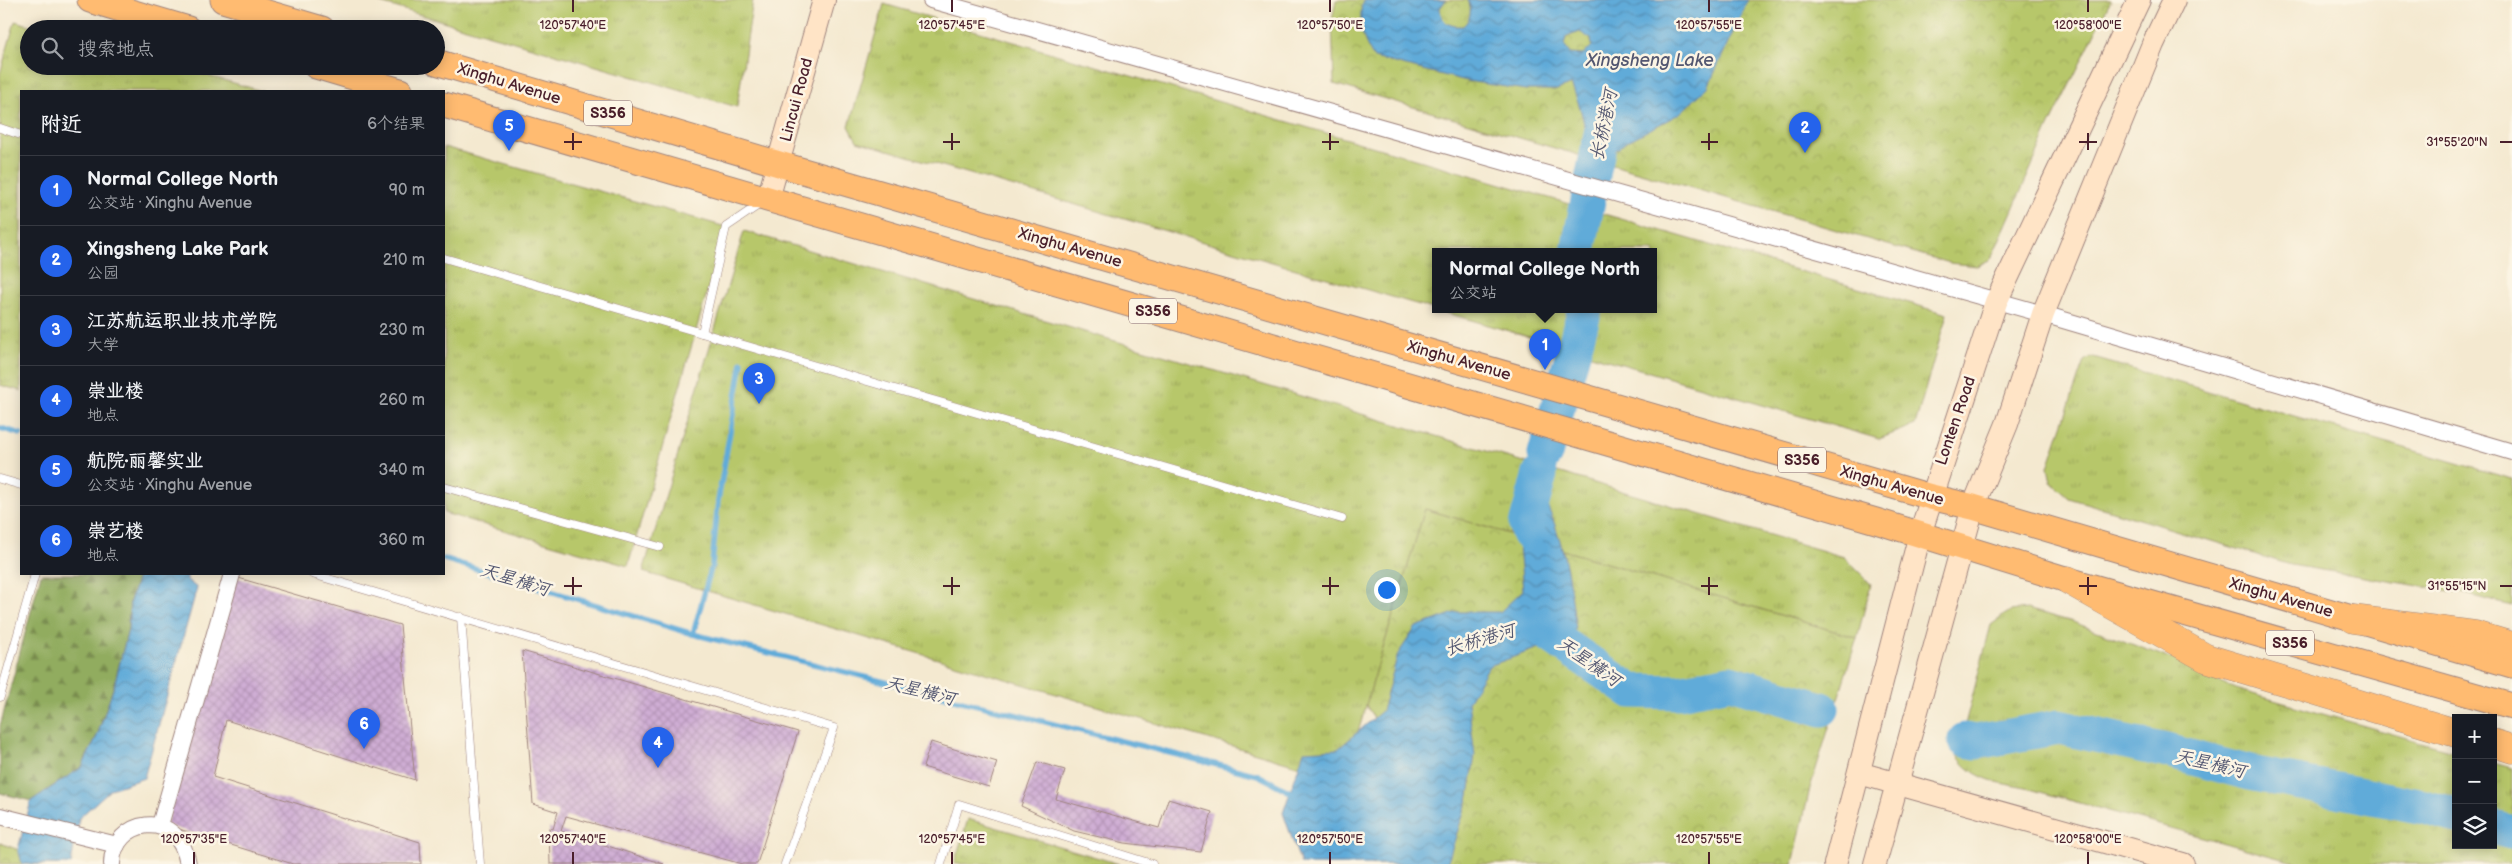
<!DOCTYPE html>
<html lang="zh">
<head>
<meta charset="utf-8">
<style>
	body { margin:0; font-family:"Balsamiq Sans","LXGW WenKai TC",sans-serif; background:#20242c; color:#f1f3f6 }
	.controls { position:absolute; right:15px; bottom:15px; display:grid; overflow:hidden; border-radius:0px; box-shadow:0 2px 12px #0003 }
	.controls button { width:45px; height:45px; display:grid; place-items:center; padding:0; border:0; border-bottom:1px solid #363941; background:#171b24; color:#f1f3f6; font:25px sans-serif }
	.you { position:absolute; left:1386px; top:589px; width:18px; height:18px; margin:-12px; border:4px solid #fff; border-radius:50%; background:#1a73e8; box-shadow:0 0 0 8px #1a73e833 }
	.badge { display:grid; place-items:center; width:32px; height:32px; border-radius:50%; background:#2563eb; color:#fff; font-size:16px; font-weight:700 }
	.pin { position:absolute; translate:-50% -41px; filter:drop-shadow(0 1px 2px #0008) }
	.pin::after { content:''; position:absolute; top:26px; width:18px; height:15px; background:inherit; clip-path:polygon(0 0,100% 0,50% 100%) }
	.popup { position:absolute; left:1432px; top:248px; width:225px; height:65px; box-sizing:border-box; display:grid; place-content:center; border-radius:0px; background:#171b24; filter:drop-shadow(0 1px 4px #0005); font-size:16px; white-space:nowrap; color:#9ea1a6 }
	.popup b { font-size:19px; color:#f1f3f6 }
	.popup::after { content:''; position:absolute; left:50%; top:100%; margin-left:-10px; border:10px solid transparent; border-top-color:#171b24 }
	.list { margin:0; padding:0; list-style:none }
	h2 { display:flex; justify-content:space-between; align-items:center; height:65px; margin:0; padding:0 20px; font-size:21px }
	h2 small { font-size:16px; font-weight:400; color:#9ea1a6 }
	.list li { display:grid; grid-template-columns:32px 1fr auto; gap:15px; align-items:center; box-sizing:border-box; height:70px; padding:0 20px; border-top:1px solid #363941 }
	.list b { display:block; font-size:19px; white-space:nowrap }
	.list p { margin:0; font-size:16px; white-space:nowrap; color:#9ea1a6 }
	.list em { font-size:16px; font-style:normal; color:#9ea1a6 }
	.icon { flex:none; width:28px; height:28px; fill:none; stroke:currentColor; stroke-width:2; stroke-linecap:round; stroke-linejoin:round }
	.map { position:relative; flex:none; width:2512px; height:864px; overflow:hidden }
	.search { position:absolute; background:#171b24; box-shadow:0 2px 12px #0003; left:20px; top:20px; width:425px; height:55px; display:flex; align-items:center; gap:12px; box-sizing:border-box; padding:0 18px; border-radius:28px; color:#9ea1a6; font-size:19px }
	.panel { position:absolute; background:#171b24; box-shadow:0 2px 12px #0003; left:20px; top:90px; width:425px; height:485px; border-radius:0px }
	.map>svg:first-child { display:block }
	.grass { fill:url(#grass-tufts); stroke:#80734a; fill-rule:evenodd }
	.forest { fill:url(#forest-firs); stroke:#6e6644 }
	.park { fill:url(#park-crowns); stroke:#80734a }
	.water { fill:url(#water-waves); stroke:#566582; fill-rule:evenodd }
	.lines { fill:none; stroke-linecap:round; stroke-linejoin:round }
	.stream { stroke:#61abd9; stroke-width:5.5 }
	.river { stroke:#61abd9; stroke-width:35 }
	.building { fill:url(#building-cross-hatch) }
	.lane-casing { stroke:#9f847e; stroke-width:9 }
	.street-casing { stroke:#9f847e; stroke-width:18 }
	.secondary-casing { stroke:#9f847e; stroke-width:24 }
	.primary-casing { stroke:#9f847e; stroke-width:27 }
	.highway-casing { stroke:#9f847e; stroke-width:29 }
	.lane { stroke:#fff; stroke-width:8 }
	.street { stroke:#fff; stroke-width:16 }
	.secondary { stroke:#ffe4c6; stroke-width:22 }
	.primary { stroke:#ffbb71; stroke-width:25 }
	.highway { stroke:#ffbb71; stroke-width:28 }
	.ticks { fill:none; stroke:#4a1f2b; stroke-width:2 }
	.labels { text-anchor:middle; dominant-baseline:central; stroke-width:5; stroke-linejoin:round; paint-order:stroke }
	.shield { fill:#fcf5e5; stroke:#7f5f63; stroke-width:1 }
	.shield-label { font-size:15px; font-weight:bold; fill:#4a1f2b }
	.street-label { font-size:16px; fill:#4a1f2b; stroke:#fcf5e5 }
	.water-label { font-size:18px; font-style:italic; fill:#535771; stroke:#fcf5e5 }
	.ticks-label { font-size:12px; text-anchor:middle; fill:#4a1f2b; stroke:#fcf5e5; stroke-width:5; stroke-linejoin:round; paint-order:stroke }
</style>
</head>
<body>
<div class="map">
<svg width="2512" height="864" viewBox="0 0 2512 864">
	<defs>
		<pattern id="grass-tufts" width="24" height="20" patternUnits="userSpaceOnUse" patternTransform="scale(1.25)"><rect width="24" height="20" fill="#b7c76a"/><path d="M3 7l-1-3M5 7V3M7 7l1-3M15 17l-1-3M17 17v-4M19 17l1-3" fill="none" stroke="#9faa5c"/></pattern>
		<pattern id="forest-firs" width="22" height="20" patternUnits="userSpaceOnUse" patternTransform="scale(1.25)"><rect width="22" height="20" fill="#91ac5e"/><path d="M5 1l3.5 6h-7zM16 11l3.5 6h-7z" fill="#788b4e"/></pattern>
		<pattern id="park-crowns" width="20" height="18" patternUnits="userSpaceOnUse" patternTransform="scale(1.25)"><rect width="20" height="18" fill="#b7c76a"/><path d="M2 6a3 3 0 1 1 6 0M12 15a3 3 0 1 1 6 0" fill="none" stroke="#9faa5c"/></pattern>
		<pattern id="water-waves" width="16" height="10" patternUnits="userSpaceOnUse" patternTransform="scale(1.25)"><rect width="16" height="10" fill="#61abd9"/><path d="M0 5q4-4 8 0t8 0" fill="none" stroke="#528bb0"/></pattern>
		<pattern id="building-cross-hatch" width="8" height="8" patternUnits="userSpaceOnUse" patternTransform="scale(1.25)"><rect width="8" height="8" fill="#cfadd4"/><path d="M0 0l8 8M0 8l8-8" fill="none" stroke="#b394b6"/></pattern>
	</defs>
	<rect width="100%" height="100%" fill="#fcf5e5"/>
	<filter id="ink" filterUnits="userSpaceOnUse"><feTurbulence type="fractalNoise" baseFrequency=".02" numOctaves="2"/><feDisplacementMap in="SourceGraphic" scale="10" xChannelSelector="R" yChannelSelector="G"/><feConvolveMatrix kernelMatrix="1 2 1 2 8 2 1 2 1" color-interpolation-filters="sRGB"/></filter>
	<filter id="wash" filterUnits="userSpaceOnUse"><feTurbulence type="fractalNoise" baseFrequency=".0096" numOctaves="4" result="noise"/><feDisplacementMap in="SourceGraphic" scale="20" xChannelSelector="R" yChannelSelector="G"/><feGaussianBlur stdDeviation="1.12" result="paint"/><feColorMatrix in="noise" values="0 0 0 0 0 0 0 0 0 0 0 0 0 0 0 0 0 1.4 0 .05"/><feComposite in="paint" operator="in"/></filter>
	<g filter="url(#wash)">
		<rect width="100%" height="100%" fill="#f4e9d0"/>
		<g class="grass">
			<polygon points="370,0 753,0 737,107"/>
			<path d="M884 4 1947 314 1915 425 1879 439 857 141 849 126ZM1436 251H1654V309H1436Z"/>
			<polygon points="15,21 43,29 29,29 29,66 174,66 262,91 21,91 21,391 0,385 0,74"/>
			<polygon points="444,147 726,227 628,566 444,513"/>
			<polygon points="744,231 1844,557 1871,584 1857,638 1425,509 1344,779 643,572"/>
			<polygon points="2090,357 2512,479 2512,606 2462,593 2291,565 2069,498 2051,482 2048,467 2084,361"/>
			<path d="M2027 609 2073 622 2174 660 2235 689 2456 752V845H2493V763L2512 768V864H2300L2026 788C2000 783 1972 780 1957 755L1991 625 2010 611Z"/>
			<polygon points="968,819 1119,864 954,864"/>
		</g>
		<polygon class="forest" points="41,574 139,574 130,601 128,630 114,686 97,736 82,767 31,801 0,793 0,726"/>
		<g class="park">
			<polygon points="1336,0 2111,0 2049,127 1991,259 1977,266 1950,263 1334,84 1332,20"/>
			<polygon points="1425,509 1857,638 1810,788 1793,864 1372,864 1410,778 1366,705"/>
			<polygon points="0,843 58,864 0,864"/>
		</g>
		<g class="water">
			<path d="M1366 0H1446L1440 8C1441 22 1449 27 1463 26 1471 19 1472 10 1468 0H1748L1708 87 1679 114 1626 142 1606 158 1586 153C1587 128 1581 107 1571 84L1557 90H1526L1467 81 1374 58C1361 37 1359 27 1362 2ZM1580 32 1591 39 1592 46 1583 55 1570 54 1564 45 1566 37Z"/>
			<path d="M1530 477C1562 520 1569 577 1576 629L1544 646 1489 666 1468 702 1475 755 1469 796 1447 864H1301L1283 813 1304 751 1338 749 1382 711 1398 654 1416 627 1457 612H1500L1523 590 1517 523Z"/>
			<polygon points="139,574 187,574 187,580 197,588 144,778 111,789 79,818 71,864 22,864 18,849 31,801 82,767 97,736 114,686 128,630 130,601"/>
		</g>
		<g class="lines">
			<g class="stream">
				<polyline points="0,428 21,434"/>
				<polyline points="444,559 693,634 1258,775 1296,795"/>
				<polyline points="693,634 712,565 718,501 742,362"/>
			</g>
			<g class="river">
				<polyline points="1578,251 1606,109"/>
				<polyline points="1545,454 1585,309"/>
				<polyline points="1528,533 1526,525 1540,474"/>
				<polyline points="1534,624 1631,691 1679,692 1730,682 1822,709"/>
				<polyline points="1965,740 1976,742 2059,727 2167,751 2250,773 2424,807 2456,816"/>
				<polyline points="2493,827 2512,832"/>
			</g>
		</g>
		<g id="blocks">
			<g class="building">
				<polygon points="235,577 400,625 415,780 226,720 213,777 420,842 421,864 293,864 166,825"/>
				<polygon points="522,651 798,732 757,864 742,864 566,816 561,831 664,864 550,864 549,828 553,829 558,812 533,804"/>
				<polygon points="931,742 997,762 989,787 923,767"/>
				<polygon points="1037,762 1065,770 1056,799 1159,828 1168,799 1212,812 1201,852 1125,843 1074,831 1021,806"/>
			</g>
		</g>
	</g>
	<g filter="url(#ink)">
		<use href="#blocks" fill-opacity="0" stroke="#9f847e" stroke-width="1"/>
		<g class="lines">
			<g class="lane-casing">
				<g id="lane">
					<polyline points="0,128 21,135"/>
					<polyline points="444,258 1342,519"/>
					<polyline points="702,333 726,227 763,202"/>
					<polyline points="0,479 21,485"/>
					<polyline points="444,487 660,547"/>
					<polyline points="312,574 834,728 785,864"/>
					<polyline points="461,617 480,864"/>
					<polyline points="0,697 35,574"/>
					<polyline points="941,864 959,804 1152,864"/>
				</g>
			</g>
			<g class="street-casing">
				<g id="street">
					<polyline points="931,0 2043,314 2512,452"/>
					<polyline points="0,816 117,845"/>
					<polyline points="160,825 232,574"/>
					<path d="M112 864C112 820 178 805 188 864"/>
				</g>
			</g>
			<g class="secondary-casing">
				<g id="secondary">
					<polyline points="768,199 824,0"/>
					<polyline points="1859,773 2183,864"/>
					<polyline points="1835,864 1920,534 1996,302 2139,0"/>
					<polyline points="1875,864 1973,507 2007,424 2043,314 2153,44 2174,0"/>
				</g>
			</g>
			<g class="primary-casing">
				<g id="primary">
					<polyline points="90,0 188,29"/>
					<polyline points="223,0 322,29"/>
					<polyline points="436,62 779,164 1931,497 1973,507 2512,665"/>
					<polyline points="316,66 400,91"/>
					<polyline points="444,105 1876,521 2068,580 2512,706"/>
				</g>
			</g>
			<g class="highway-casing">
				<g id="highway">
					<polyline points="2068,580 2206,658 2456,733"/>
					<polyline points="2353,619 2475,635 2512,646"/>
					<polyline points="2493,743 2512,749"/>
				</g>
			</g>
			<use href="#lane" class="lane"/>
			<use href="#street" class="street"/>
			<use href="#secondary" class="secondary"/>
			<use href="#primary" class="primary"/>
			<use href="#highway" class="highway"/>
		</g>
	</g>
	<path class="ticks" d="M573 0V12M952 0V12M1330 0V12M1709 0V12M2088 0V12M573 133V150M952 133V150M1330 133V150M1709 133V150M2088 133V150M564 142H582M943 142H960M1322 142H1339M1701 142H1718M2079 142H2097M2500 142H2512M573 577V595M952 577V595M1330 577V595M1709 577V595M2088 577V595M564 586H582M943 586H960M1322 586H1339M1701 586H1718M2079 586H2097M2500 586H2512M194 852V864M573 852V864M952 852V864M1330 852V864M1709 852V864M2088 852V864"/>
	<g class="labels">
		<g class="shield">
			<rect x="584" y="100.5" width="48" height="25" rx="4"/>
			<rect x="1129" y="298.5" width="48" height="25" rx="4"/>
			<rect x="1778" y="447.5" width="48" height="25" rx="4"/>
			<rect x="2266" y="630.5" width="48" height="25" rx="4"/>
		</g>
		<g class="shield-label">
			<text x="608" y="113">S356</text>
			<text x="1153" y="311">S356</text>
			<text x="1802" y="460">S356</text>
			<text x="2290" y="643">S356</text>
		</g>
		<g class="street-label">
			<text transform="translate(509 84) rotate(17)">Xinghu Avenue</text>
			<text transform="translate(797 100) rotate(-75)">Lincui Road</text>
			<text transform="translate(1070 248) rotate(16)">Xinghu Avenue</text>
			<text transform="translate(1459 361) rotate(16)">Xinghu Avenue</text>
			<text transform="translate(1956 421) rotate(-71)">Lonten Road</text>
			<text transform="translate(1892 486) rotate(16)">Xinghu Avenue</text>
			<text transform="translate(2281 598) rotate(16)">Xinghu Avenue</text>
		</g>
		<g class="water-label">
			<text x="1650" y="60">Xingsheng Lake</text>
			<text transform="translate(1604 125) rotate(-78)">长桥港河</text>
			<text transform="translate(515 580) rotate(17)">天星横河</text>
			<text transform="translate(1480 640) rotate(-16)">长桥港河</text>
			<text transform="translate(1589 662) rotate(35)">天星横河</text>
			<text transform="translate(920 691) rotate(14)">天星横河</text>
			<text transform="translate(2210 764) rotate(13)">天星横河</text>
		</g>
	</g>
	<g class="ticks-label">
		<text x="573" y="29">120°57'40"E</text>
		<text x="952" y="29">120°57'45"E</text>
		<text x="1330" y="29">120°57'50"E</text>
		<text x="1709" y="29">120°57'55"E</text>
		<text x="2088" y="29">120°58'00"E</text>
		<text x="2457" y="146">31°55'20"N</text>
		<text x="2457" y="590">31°55'15"N</text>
		<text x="194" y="843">120°57'35"E</text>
		<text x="573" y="843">120°57'40"E</text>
		<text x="952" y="843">120°57'45"E</text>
		<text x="1330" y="843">120°57'50"E</text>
		<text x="1709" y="843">120°57'55"E</text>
		<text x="2088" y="843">120°58'00"E</text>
	</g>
</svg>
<div class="controls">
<button>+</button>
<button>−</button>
<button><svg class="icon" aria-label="layers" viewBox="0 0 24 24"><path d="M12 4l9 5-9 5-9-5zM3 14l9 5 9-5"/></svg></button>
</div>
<div class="you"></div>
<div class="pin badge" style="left:1545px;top:370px">1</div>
<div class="popup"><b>Normal College North</b>公交站</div>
<div class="pin badge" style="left:1805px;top:153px">2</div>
<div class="pin badge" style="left:759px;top:404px">3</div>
<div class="pin badge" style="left:658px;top:768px">4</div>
<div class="pin badge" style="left:509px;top:151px">5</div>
<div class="pin badge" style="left:364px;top:749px">6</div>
<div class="search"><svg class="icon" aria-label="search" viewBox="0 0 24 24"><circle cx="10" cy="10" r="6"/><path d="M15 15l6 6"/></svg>搜索地点</div>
<section class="panel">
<h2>附近<small>6个结果</small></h2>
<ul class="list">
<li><span class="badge">1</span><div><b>Normal College North</b><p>公交站 · Xinghu Avenue</p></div><em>90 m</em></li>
<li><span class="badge">2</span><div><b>Xingsheng Lake Park</b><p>公园</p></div><em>210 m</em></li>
<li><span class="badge">3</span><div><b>江苏航运职业技术学院</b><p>大学</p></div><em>230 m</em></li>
<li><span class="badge">4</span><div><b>崇业楼</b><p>地点</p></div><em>260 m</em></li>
<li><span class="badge">5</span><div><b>航院·丽馨实业</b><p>公交站 · Xinghu Avenue</p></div><em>340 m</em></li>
<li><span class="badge">6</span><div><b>崇艺楼</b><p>地点</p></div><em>360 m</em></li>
</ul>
</section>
</div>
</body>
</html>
